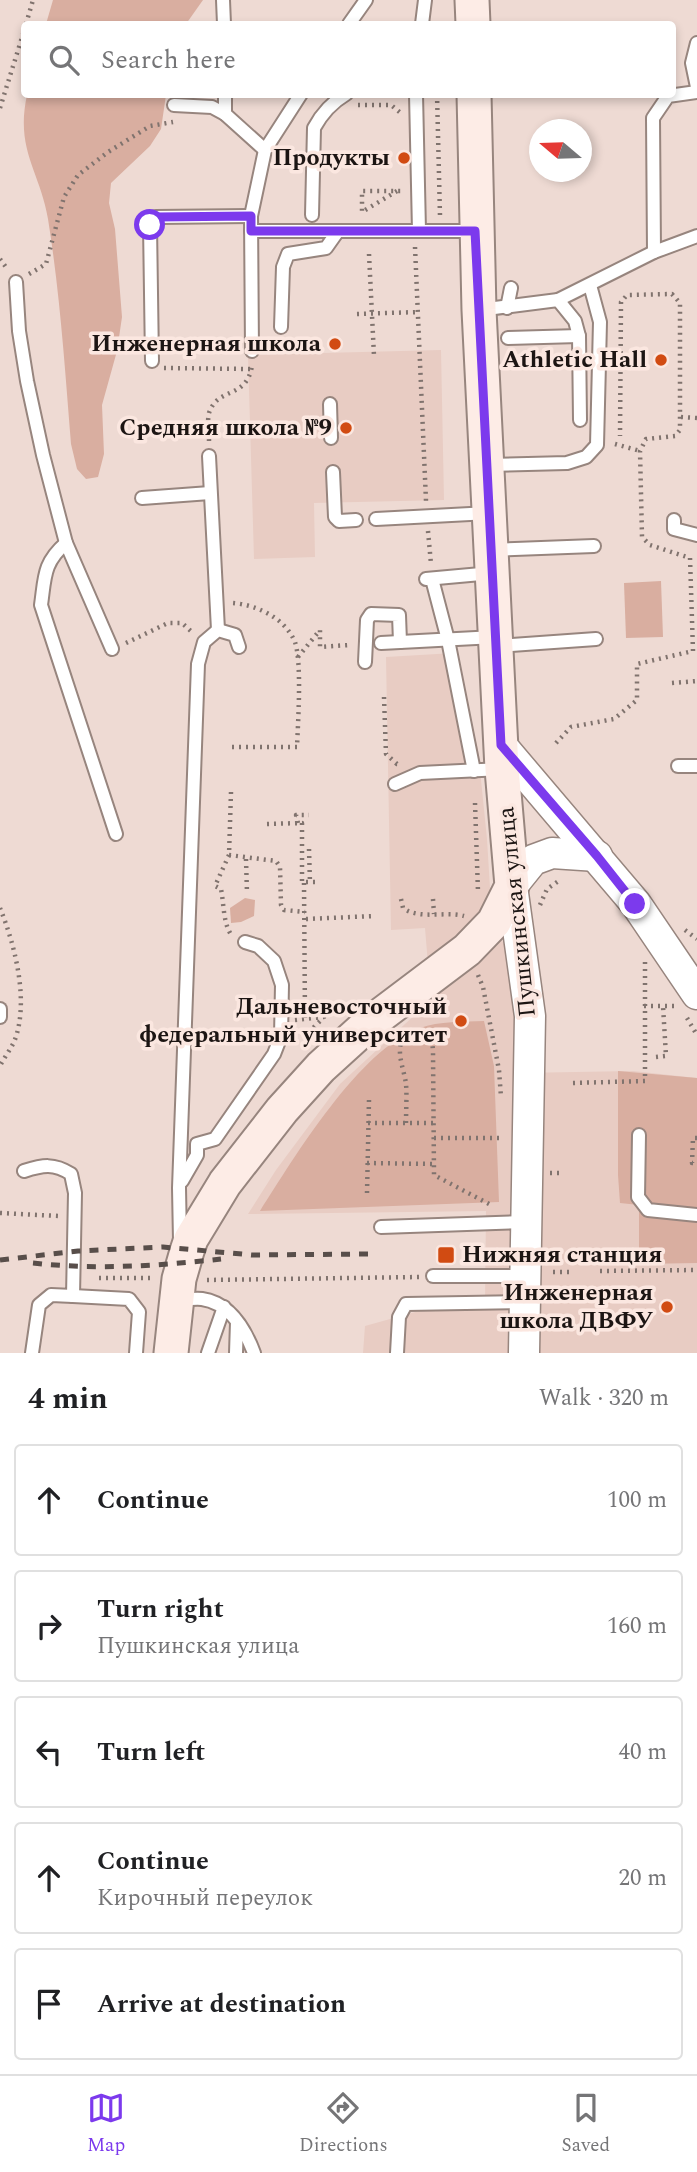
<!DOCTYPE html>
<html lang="en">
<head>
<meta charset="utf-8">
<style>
	body { margin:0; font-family:Spectral,serif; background:#f2f2f2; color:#202124 }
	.compass { position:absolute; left:529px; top:119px; width:63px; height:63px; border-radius:50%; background:#fff; box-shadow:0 4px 10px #0003; rotate:289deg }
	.stop { position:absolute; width:21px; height:21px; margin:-16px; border:5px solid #7c3aed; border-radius:50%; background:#fff }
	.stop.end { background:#7c3aed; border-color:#fff; box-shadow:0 2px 7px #0008 }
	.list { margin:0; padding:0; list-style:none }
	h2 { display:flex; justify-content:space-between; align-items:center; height:91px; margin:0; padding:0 28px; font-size:30px }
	h2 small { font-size:23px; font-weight:400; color:#757577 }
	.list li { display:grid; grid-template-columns:46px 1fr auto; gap:21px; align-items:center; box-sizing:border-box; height:112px; margin:0 14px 14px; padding:0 14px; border:2px solid #e0e0e0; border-radius:7px }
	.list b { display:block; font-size:26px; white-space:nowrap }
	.list p { margin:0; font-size:23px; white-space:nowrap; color:#757577 }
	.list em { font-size:23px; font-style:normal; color:#757577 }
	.icon { flex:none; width:38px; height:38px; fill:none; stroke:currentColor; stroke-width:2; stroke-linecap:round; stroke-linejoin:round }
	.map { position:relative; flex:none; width:697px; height:1353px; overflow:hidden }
	.search { position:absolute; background:#fff; box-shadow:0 4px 10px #0003; left:21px; right:21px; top:21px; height:77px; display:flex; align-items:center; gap:18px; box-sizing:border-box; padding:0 24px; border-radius:7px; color:#757577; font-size:26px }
	.sheet { height:721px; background:#fff }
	nav { display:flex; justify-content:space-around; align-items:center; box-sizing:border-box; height:98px; border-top:2px solid #e0e0e0; background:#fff; font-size:19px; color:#757577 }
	nav a { display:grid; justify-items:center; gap:4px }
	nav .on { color:#7c3aed }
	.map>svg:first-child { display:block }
	.built { fill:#e8ccc3 }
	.green { fill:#d9aea0 }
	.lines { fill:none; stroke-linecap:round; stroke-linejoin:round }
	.service-casing { stroke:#97857e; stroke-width:16 }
	.tertiary-casing { stroke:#97857e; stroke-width:33 }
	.secondary-casing { stroke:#97857e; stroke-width:37 }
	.path { stroke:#80736e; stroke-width:4.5; stroke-dasharray:2 5; stroke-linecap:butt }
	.service { stroke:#fff; stroke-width:12 }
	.tertiary { stroke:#fff; stroke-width:30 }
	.secondary { stroke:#fdece6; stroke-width:33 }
	.rail { stroke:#584e4a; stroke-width:5; stroke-dasharray:9 9; stroke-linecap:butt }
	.route { stroke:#7c3aed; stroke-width:9 }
	.poi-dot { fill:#d14b12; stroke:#fbe7e0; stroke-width:2.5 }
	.labels { text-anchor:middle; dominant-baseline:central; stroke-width:7; stroke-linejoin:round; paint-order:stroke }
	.poi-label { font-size:24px; font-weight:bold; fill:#1c1513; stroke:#fbe7e0; text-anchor:end }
	.street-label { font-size:24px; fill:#1c1513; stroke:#fbe7e0 }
</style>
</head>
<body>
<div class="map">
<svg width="697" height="1353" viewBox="0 0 697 1353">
	<rect width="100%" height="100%" fill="#eedad3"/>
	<g class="built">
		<polygon points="441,350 444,500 314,503 315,557 254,559 248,355"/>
		<polygon points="454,653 478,750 487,839 492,921 510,956 519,1073 633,1071 697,1078 697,1353 363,1353 365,1326 426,1309 485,1304 486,1211 248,1214 276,1170 340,1084 431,1000 425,928 391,930 386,657"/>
	</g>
	<g class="green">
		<polygon points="53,0 203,0 186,24 46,24"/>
		<path d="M27 95H166L161 129 150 146 111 183 109 203 115 229 122 317 117 351 102 405 104 454 98 477 86 479 77 469 71 444C65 369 60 294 48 219 40 171 15 150 27 95Z"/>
		<polygon points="661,581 663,637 626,638 624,583"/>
		<polygon points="245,898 255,900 254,916 241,922 231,923 230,908"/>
		<path d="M484 1021 494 1066 499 1202 260 1211C294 1158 360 1048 420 1028 439 1021 464 1022 484 1021Z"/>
		<polygon points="618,1071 697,1078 697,1263 639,1264 639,1205 620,1203 618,1175"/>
	</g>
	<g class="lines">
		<g class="service-casing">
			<g id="service">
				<polyline points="223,0 224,24"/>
				<polyline points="349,24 366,0"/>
				<polyline points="422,24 425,0"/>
				<polyline points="697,43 692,63 697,87"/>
				<polyline points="225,94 225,114"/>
				<polyline points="416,94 419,231"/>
				<polyline points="174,105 212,107 225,114 265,150"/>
				<path d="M312 215 314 128C322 113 331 103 346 94"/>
				<polyline points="251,231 474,231"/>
				<polyline points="654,252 653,118 668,96 697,92"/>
				<polyline points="16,282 19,331 27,381 43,455 66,543 112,649"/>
				<polyline points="558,300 575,321 579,336 580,420"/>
				<polyline points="507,308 511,288"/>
				<polyline points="479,310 558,300 654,252 697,236"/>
				<polyline points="281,327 283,267 288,254 326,248 338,231"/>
				<polyline points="508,338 579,336"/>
				<polyline points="252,351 251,216 265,150 301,94"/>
				<polyline points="152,361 150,225 156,217 251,216"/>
				<polyline points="330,404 331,438"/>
				<polyline points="209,456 218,630"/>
				<polyline points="487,465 567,463 586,457 597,445 600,322 590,285"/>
				<polyline points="333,472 335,517 339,521 356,520"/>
				<polyline points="142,498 210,493"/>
				<polyline points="376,519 489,513"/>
				<polyline points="674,520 674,529 697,535"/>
				<path d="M66 543C43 563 45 577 41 605L116 834"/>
				<polyline points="491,550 594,546"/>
				<polyline points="426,579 492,573"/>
				<polyline points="432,579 448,640 474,771"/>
				<polyline points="381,643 495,637"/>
				<polyline points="496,646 596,639"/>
				<polyline points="365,662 367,620 371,614 399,615 400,642"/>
				<polyline points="678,766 697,766"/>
				<polyline points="395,784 420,773 502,769"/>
				<polyline points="0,1009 0,1017"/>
				<polyline points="639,1135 638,1197 648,1210 697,1215"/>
				<path d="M24 1171C43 1165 54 1163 71 1174L75 1193 73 1296 51 1295 39 1305 32 1353"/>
				<polyline points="182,1181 197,1155 197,1144 215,1139 274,1054 281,1036 282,985 274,961 258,946 245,942"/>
				<polyline points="381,1227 526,1222"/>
				<polyline points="180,1241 179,1188 198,664 204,642 218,630 235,635 239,647"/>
				<polyline points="433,1276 525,1276"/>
				<polyline points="73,1296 129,1299 139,1312 136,1353"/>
				<path d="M180 1299C187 1300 195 1298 202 1299 230 1303 245 1329 254 1353"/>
				<polyline points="208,1353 224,1307"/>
				<polyline points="236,1353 237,1322"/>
				<polyline points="397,1353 399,1317 406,1304 524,1302"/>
			</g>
		</g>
		<g class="tertiary-casing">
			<g id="tertiary">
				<polyline points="501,745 636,904 697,994"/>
				<polyline points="524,1353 530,1016 512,886 533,860 552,853 597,856"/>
			</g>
		</g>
		<g class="secondary-casing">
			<g id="secondary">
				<polyline points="472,0 473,24"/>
				<polyline points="171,1353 179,1279 187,1251 191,1239 225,1183 282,1110 321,1067 365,1027 467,950 494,922 512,886 502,769 479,310 474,94"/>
			</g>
		</g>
		<g class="path">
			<polyline points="26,24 33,0"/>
			<polyline points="437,94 440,216"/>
			<polyline points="358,105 391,105 402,114"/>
			<polyline points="0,108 24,31"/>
			<polyline points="397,191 362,212 362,191 404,191"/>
			<polyline points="415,247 426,501"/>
			<polyline points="369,254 374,356"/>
			<polyline points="0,259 8,270"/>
			<polyline points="29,274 46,264 64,197 78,175 108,152 150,126 173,122"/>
			<polyline points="357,314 419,312"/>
			<polyline points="164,368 250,369"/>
			<polyline points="681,417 697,418"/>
			<path d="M209 441C209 432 207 421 209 413 218 386 246 400 252 366"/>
			<polyline points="615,444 640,451"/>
			<polyline points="428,531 431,564"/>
			<polyline points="126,643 168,623 182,623 193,633"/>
			<polyline points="298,657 320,630 320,647 349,645"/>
			<polyline points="672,683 697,681"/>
			<polyline points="384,697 386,754 397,764 400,764"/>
			<polyline points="556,743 571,727 614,719 637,700 637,664 693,651 690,558 650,545 642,537 640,451 646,439 675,436 680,430 680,303 672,294 627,295 621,302 620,436"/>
			<path d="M232 747H297C298 722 302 663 295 642 285 618 257 605 233 603"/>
			<path d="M231 792 229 855 215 886 221 889C224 904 223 924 232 936"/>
			<polyline points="475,803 478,892"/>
			<polyline points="298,823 296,815 309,815"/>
			<polyline points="267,824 302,823 302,882 315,882"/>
			<polyline points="309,849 310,883"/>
			<polyline points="229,855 276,861 280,867 281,905 284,910 305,912"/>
			<polyline points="246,859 247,893"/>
			<polyline points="304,883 305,1019"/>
			<path d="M401 899 403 908C419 920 445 911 464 916"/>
			<polyline points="433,899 434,914"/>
			<polyline points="540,905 547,889 560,880"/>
			<path d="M0 908C15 945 30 1003 14 1042 10 1050 4 1058 0 1066"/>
			<polyline points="306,919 375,916"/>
			<polyline points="685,930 697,939"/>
			<polyline points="478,975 483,987 499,1070 501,1097"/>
			<polyline points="644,1006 675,1006"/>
			<polyline points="687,1018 697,1035"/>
			<polyline points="295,1020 324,1017 311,1030 317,1036"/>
			<polyline points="656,1057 666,1056 663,1006"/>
			<polyline points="573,1083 645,1081 645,962"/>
			<polyline points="368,1123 433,1123"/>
			<path d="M406 1123C406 1110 407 1096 406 1084 404 1068 394 1049 405 1035L427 1034 432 1039 433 1051 434 1175 493 1206"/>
			<polyline points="434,1138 503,1138"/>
			<polyline points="697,1138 693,1138 692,1163 697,1163"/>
			<polyline points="367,1163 434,1164"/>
			<polyline points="550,1173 563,1173"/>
			<polyline points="367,1193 369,1100"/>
			<polyline points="0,1213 59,1216"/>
			<polyline points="474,1255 501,1255"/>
			<polyline points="600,1271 697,1270"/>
			<polyline points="553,1272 572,1272"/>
			<polyline points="99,1278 150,1278 150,1275"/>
			<polyline points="207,1280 419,1277"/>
		</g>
		<use href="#service" class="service"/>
		<use href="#tertiary" class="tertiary"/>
		<use href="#secondary" class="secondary"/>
		<g class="rail">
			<polyline points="0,1260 78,1251 163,1247 252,1255 368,1254"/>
			<path d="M33 1263C96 1270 158 1266 221 1259"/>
		</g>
	</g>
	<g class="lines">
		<polyline class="route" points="150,225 156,217 251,216 251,231 475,231 501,745 597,856 635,904"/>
	</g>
	<g class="poi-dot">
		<circle cx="404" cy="158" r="7"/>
		<circle cx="335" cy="344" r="7"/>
		<circle cx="661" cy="360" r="7"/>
		<circle cx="346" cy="428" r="7"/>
		<circle cx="461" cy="1021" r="7"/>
		<rect x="437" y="1246" width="18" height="18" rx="3.5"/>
		<circle cx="667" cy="1307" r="7"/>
	</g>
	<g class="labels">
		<g class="poi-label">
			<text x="390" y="158">Продукты</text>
			<text x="321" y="344">Инженерная школа</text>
			<text x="647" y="360">Athletic Hall</text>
			<text x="332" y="428">Средняя школа №9</text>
			<text x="447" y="1007">Дальневосточный<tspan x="447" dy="28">федеральный университет</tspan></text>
			<text x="462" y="1255" text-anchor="start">Нижняя станция</text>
			<text x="653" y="1293">Инженерная<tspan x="653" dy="28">школа ДВФУ</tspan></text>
		</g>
		<g class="street-label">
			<text transform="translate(517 912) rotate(-96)">Пушкинская улица</text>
		</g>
	</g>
</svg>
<svg class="compass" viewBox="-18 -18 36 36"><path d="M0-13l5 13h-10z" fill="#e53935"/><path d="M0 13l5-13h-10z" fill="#757577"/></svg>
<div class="stop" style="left:150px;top:225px"></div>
<div class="stop end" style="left:635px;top:904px"></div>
<div class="search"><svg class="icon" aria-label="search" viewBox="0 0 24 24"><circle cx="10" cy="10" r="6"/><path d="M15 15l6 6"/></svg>Search here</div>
</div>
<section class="sheet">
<h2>4 min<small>Walk · 320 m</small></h2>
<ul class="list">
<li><svg class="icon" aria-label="ahead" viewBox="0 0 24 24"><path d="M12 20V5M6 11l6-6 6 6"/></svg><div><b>Continue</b></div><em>100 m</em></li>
<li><svg class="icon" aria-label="right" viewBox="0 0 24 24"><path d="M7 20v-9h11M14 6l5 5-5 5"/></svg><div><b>Turn right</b><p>Пушкинская улица</p></div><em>160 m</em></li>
<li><svg class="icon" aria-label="left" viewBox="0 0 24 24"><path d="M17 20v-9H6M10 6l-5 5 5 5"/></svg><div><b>Turn left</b></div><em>40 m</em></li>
<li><svg class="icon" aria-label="ahead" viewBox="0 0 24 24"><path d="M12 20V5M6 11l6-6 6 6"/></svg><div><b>Continue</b><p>Кирочный переулок</p></div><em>20 m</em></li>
<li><svg class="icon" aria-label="arrive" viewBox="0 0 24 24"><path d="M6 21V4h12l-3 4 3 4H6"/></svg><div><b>Arrive at destination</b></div></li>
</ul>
</section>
<nav>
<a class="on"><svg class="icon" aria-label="map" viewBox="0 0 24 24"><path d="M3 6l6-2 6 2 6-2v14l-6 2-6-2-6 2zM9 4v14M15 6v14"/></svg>Map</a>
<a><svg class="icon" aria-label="directions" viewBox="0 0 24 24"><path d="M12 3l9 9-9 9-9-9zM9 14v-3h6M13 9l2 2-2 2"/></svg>Directions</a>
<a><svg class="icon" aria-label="saved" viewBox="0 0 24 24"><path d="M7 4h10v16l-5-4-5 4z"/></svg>Saved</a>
</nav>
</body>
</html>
